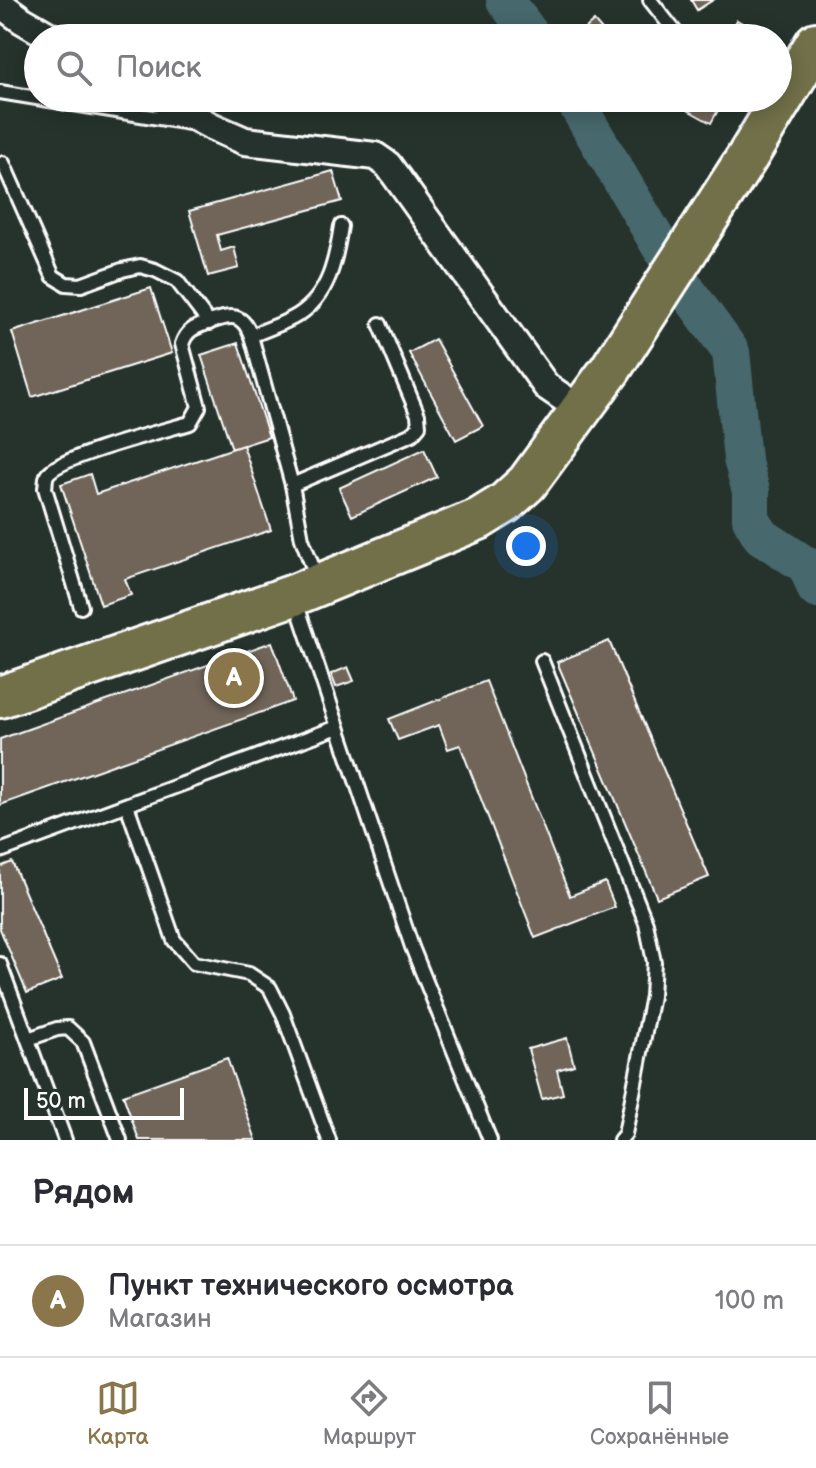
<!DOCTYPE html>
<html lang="ru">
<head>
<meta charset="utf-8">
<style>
	body { margin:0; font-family:"Balsamiq Sans",sans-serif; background:#f7f7f7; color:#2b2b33 }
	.scale { position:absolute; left:24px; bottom:20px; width:160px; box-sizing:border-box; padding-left:8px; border:4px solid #fff; border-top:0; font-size:22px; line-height:28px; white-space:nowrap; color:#fff; -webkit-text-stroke:6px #26332d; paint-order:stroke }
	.you { position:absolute; left:526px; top:546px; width:28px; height:28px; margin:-20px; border:6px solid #fff; border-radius:50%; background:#1a73e8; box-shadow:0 0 0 12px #1a73e833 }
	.badge { display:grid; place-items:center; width:52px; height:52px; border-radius:50%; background:#8a764a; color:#fff; font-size:26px; font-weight:700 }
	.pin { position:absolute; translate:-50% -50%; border:4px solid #fff; box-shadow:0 2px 8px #0006 }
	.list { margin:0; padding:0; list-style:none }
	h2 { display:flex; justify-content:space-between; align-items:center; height:104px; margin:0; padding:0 32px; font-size:34px }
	h2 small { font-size:26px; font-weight:400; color:#7c7c81 }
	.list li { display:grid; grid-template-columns:52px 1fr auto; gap:24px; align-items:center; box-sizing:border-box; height:112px; padding:0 32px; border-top:2px solid #e1e1e2 }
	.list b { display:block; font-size:30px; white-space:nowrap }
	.list p { margin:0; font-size:26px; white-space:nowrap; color:#7c7c81 }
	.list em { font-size:26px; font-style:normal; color:#7c7c81 }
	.icon { flex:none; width:44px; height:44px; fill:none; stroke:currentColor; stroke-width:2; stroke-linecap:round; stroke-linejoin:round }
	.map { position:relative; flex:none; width:816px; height:1140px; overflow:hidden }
	.search { position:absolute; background:#fff; box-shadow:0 4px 20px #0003; left:24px; right:24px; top:24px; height:88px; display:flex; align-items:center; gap:20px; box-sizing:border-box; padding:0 28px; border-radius:44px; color:#7c7c81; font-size:30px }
	.sheet { height:216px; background:#fff }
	nav { display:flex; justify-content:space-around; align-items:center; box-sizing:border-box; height:112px; border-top:2px solid #e1e1e2; background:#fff; font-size:22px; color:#7c7c81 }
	nav a { display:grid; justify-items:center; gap:4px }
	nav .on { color:#8a764a }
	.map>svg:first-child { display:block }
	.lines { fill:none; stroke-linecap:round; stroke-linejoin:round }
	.river { stroke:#46686c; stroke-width:38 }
	.building { fill:#706559; stroke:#fff; stroke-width:2 }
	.lane-casing { stroke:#fff; stroke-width:18 }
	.street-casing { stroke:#fff; stroke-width:32 }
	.primary-casing { stroke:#fff; stroke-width:46 }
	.lane { stroke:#26332d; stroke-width:12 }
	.street { stroke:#26332d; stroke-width:26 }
	.primary { stroke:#716f4a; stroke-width:40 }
</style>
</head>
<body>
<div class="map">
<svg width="816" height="1140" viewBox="0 0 816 1140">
	<rect width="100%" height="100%" fill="#26332d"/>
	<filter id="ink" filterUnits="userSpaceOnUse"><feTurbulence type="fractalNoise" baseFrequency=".0125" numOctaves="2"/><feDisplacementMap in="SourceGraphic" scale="16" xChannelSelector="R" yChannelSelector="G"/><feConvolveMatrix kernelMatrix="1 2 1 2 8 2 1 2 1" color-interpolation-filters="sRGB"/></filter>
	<g filter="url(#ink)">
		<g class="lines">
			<g class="river">
				<polyline points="505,0 533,38"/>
				<polyline points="573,98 683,285 731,352 742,459 751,491 751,519 761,536 807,566 816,589"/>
			</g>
		</g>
		<g class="building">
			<polygon points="691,0 713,0 697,10"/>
			<polygon points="737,20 760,33 757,38 727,38"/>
			<polygon points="594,21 609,38 583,38 579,34"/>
			<polygon points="666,98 725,98 711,123"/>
			<polygon points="333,171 342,201 217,235 221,251 234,247 239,268 208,276 189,211"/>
			<polygon points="151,288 172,353 32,397 12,332"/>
			<polygon points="435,339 483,426 456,440 409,353"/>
			<polygon points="238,343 269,437 232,449 201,355"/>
			<polygon points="243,445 271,530 125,579 131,595 101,605 61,484 90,474 96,494"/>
			<polygon points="424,449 437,477 352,516 339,488"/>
			<polygon points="609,641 709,877 657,898 557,662"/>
			<polygon points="272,642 293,701 0,805 0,739"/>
			<polygon points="348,667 354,681 336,687 331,674"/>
			<polygon points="486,681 570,896 605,882 615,907 535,938 460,745 448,749 439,725 398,740 389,719"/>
			<polygon points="12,862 62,979 27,993 0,929 0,867"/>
			<polygon points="567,1038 574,1065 557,1070 563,1094 542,1099 528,1049"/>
			<polygon points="227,1058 256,1140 139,1140 123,1095"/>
		</g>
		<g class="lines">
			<g class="lane-casing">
				<g id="lane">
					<polyline points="650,0 676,33"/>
					<polyline points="0,92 190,123"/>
					<polyline points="3,163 53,276 66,284 81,285 122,270 140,266 155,270 177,281 209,323"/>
					<path d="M251 336C266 329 284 324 298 315 329 296 336 259 341 226"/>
					<polyline points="292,485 412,434 419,426 418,415 380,324"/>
					<polyline points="296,602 412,947 490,1140"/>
					<path d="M81 607 45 488C46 483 45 479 47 475 57 457 166 430 190 423L199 407 182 344C187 329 196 327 210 322 231 315 242 312 251 336L292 485 302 539 318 581"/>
					<polyline points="542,661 646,923 654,962 652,996 625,1134 620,1140"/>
					<polyline points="127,805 174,940 194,963 249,974 270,988 283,1014 329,1140"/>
					<polyline points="0,851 338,727"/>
					<polyline points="0,964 65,1140"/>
					<polyline points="28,1039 57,1029 68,1028 83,1042 120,1140"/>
				</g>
			</g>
			<g class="street-casing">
				<g id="street">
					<polyline points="0,4 22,20 53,38"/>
					<polyline points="159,98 213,127 245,141 375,156 388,165 546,386 581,410"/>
				</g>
			</g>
			<g class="primary-casing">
				<polyline id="primary" points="0,697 294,595 479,519 505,503 527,483 610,370 746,159 816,43"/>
			</g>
			<use href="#lane" class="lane"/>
			<use href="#street" class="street"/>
			<use href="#primary" class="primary"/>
		</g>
	</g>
</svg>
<div class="scale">50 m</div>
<div class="you"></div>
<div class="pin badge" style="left:234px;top:678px">A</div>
<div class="search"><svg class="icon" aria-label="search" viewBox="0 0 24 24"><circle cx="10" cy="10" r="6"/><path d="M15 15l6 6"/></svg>Поиск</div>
</div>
<section class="sheet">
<h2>Рядом<small></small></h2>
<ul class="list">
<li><span class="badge">A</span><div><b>Пункт технического осмотра</b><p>Магазин</p></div><em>100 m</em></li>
</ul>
</section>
<nav>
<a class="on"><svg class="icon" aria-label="map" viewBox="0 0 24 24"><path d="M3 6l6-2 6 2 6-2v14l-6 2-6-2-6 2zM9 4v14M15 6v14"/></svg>Карта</a>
<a><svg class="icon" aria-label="directions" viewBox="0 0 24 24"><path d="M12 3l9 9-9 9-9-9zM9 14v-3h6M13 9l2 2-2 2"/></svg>Маршрут</a>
<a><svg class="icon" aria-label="saved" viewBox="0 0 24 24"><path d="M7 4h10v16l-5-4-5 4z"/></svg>Сохранённые</a>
</nav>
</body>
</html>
